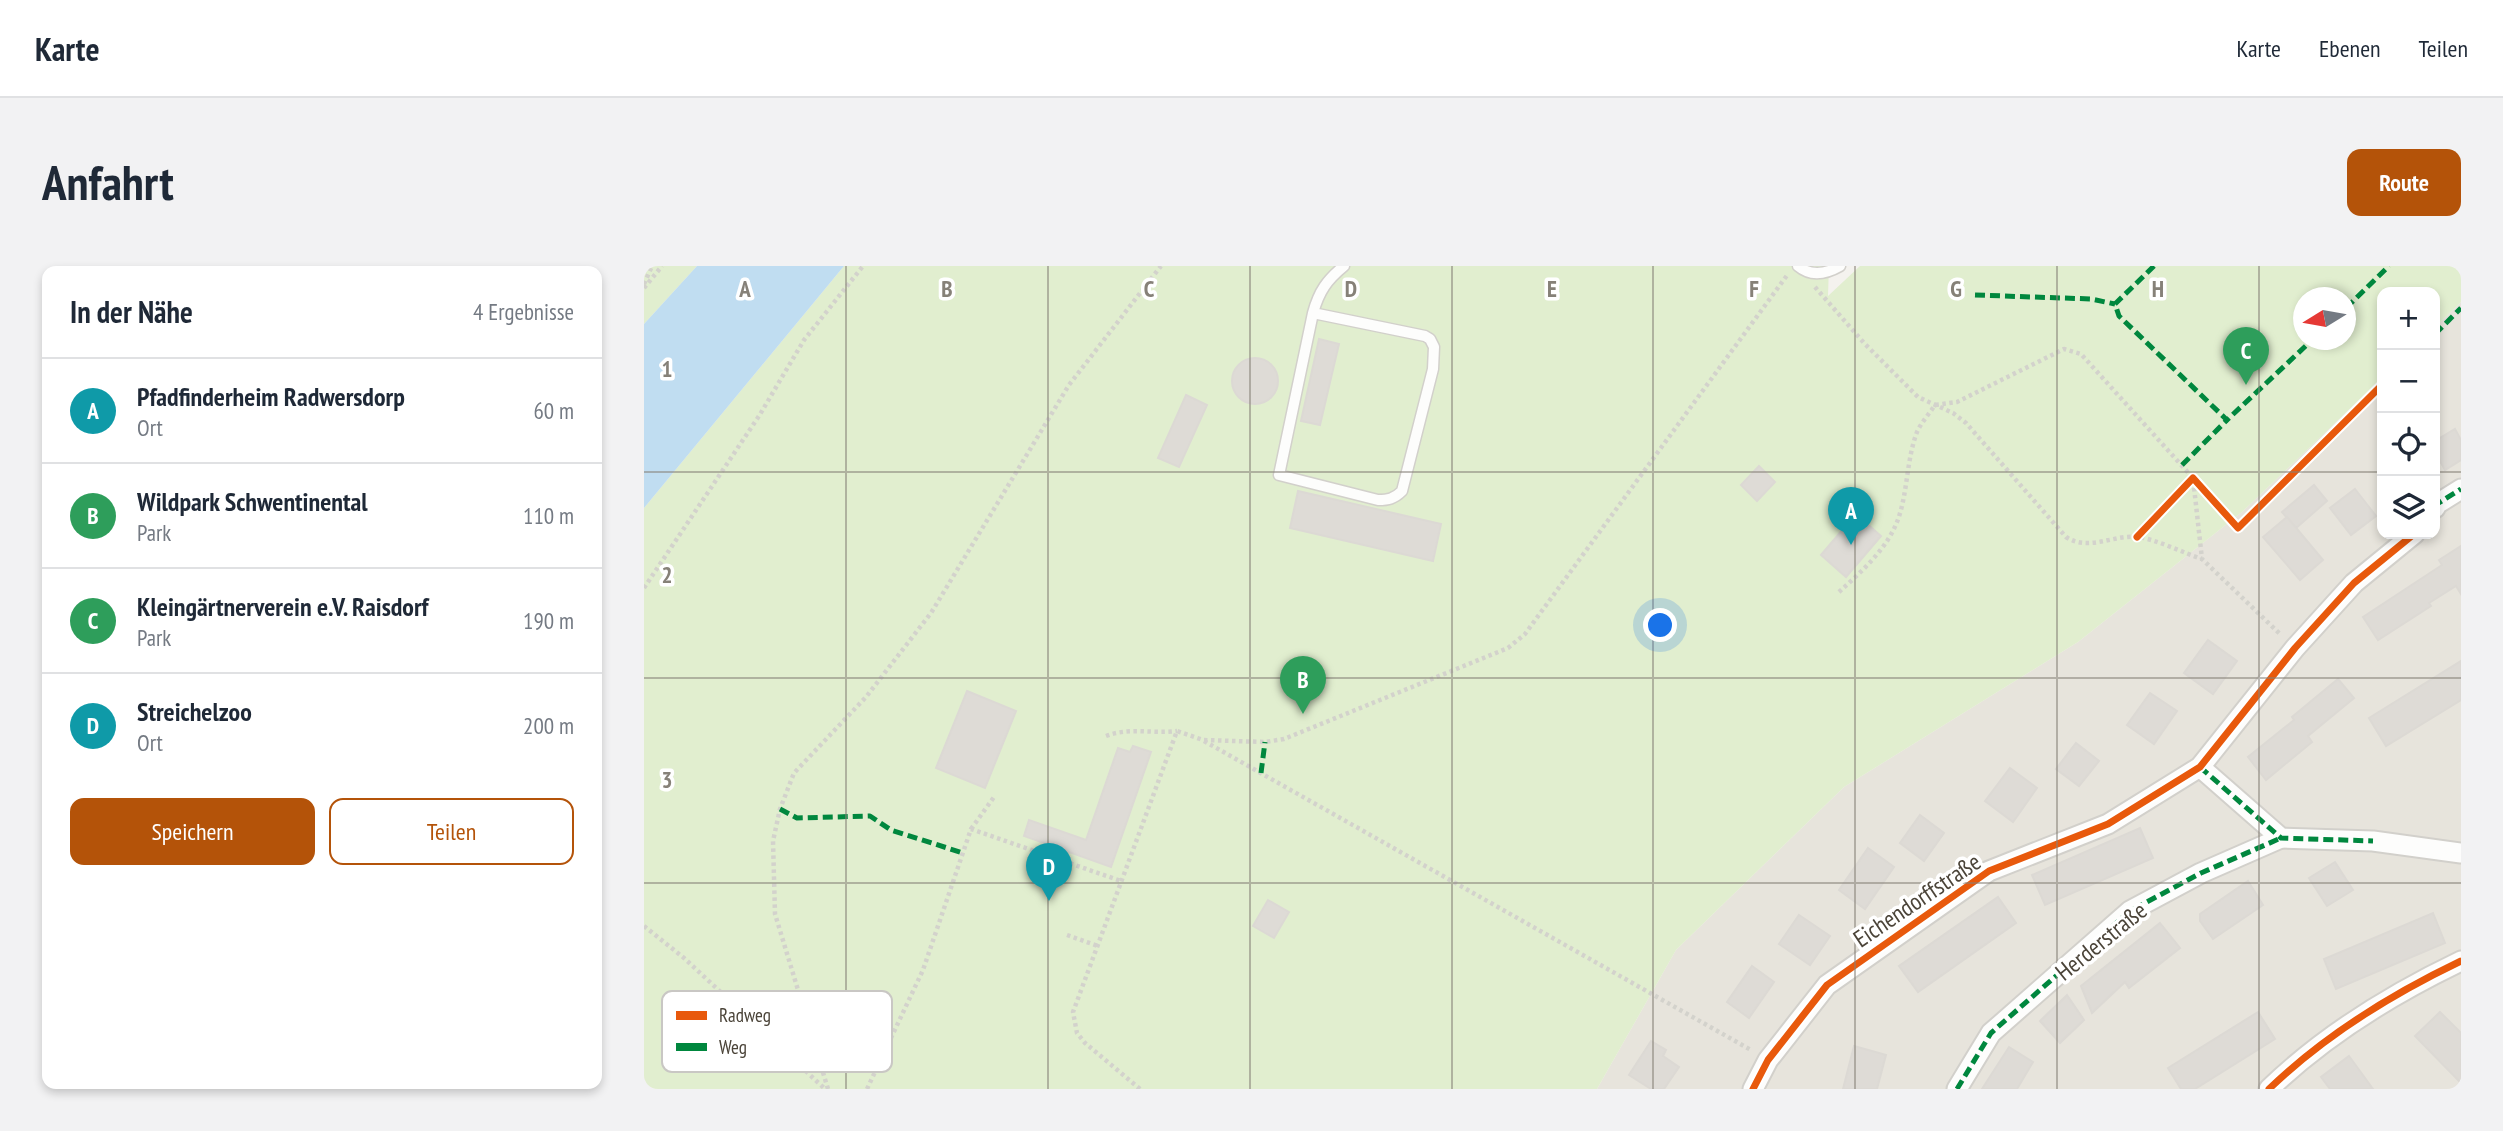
<!DOCTYPE html>
<html lang="de">
<head>
<meta charset="utf-8">
<style>
	body { margin:0; font-family:"PT Sans Narrow",sans-serif; background:#f2f2f3; color:#1f2937 }
	.controls { position:absolute; right:21px; top:21px; display:grid; overflow:hidden; border-radius:14px; box-shadow:0 4px 10px #0003 }
	.controls button { width:63px; height:63px; display:grid; place-items:center; padding:0; border:0; border-bottom:2px solid #e0e1e3; background:#fff; color:#1f2937; font:35px sans-serif }
	.compass { position:absolute; left:1649px; top:21px; width:63px; height:63px; border-radius:50%; background:#fff; box-shadow:0 4px 10px #0003; rotate:259deg }
	.you { position:absolute; left:1017px; top:360px; width:24px; height:24px; margin:-18px; border:5px solid #fff; border-radius:50%; background:#1a73e8; box-shadow:0 0 0 10px #1a73e833 }
	.badge { display:grid; place-items:center; width:46px; height:46px; border-radius:50%; background:#b45309; color:#fff; font-size:23px; font-weight:700 }
	.pin { position:absolute; translate:-50% -58px; filter:drop-shadow(0 2px 4px #0008) }
	.pin::after { content:''; position:absolute; top:37px; width:24px; height:21px; background:inherit; clip-path:polygon(0 0,100% 0,50% 100%) }
	.list { margin:0; padding:0; list-style:none }
	h2 { display:flex; justify-content:space-between; align-items:center; height:91px; margin:0; padding:0 28px; font-size:30px }
	h2 small { font-size:23px; font-weight:400; color:#747a83 }
	.list li { display:grid; grid-template-columns:46px 1fr auto; gap:21px; align-items:center; box-sizing:border-box; height:105px; padding:0 28px; border-top:2px solid #e0e1e3 }
	.list b { display:block; font-size:26px; white-space:nowrap }
	.list p { margin:0; font-size:23px; white-space:nowrap; color:#747a83 }
	.list em { font-size:23px; font-style:normal; color:#747a83 }
	.actions { display:flex; gap:14px; padding:21px 28px }
	.actions a { flex:1; padding:16px 0; border:2px solid #b45309; border-radius:14px; text-align:center; font-size:24px; color:#b45309 }
	.actions .main { background:#b45309; color:#fff }
	.icon { flex:none; width:38px; height:38px; fill:none; stroke:currentColor; stroke-width:2; stroke-linecap:round; stroke-linejoin:round }
	.map { position:relative; flex:none; width:1817px; height:823px; overflow:hidden; border-radius:14px }
	header { display:flex; align-items:center; gap:42px; box-sizing:border-box; height:98px; padding:0 35px; background:#fff; border-bottom:2px solid #e0e1e3 }
	header strong { font-size:33px }
	nav { display:flex; gap:38px; margin-inline-start:auto; font-size:24px }
	.intro { display:flex; align-items:center; justify-content:space-between; box-sizing:border-box; height:168px; padding:0 42px }
	h1 { margin:0; font-size:49px }
	.button { padding:18px 32px; border-radius:14px; background:#b45309; color:#fff; font-size:24px; font-weight:700 }
	main { display:flex; gap:42px; padding:0 42px }
	aside { flex:1; background:#fff; border-radius:14px; box-shadow:0 4px 10px #0003 }
	.map>svg:first-child { display:block }
	.residential { fill:#e7e4dc }
	.green { fill:#e1eecf; fill-rule:evenodd }
	.water { fill:#c0ddf1 }
	.building { fill:#dedbd6; stroke:#dcd9d4; stroke-width:2 }
	.lines { fill:none; stroke-linecap:round; stroke-linejoin:round }
	.service-casing { stroke:#d2d0cb; stroke-width:13 }
	.minor-casing { stroke:#d2d0cb; stroke-width:23 }
	.path { stroke:#d3d2cc; stroke-width:4.5; stroke-dasharray:3.5 3.5; stroke-linecap:butt }
	.service { stroke:#fdfdfc; stroke-width:10 }
	.minor { stroke:#fdfdfc; stroke-width:19 }
	.quiet { stroke:#00873e; stroke-width:5; stroke-dasharray:10 5; stroke-linecap:butt }
	.cycleway-casing { stroke:#fff; stroke-width:11 }
	.cycleway { stroke:#e8590c; stroke-width:7 }
	.grid { fill:none; stroke:#868178; stroke-width:2; stroke-opacity:0.55 }
	.labels { text-anchor:middle; dominant-baseline:central; stroke-width:7; stroke-linejoin:round; paint-order:stroke }
	.street-label { font-size:24px; fill:#4b4439; stroke:#fff }
	.key { fill:#fff; stroke:#c9c7c4; stroke-width:2 }
	.key-label { font-size:19px; fill:#4b4439 }
	.grid-label { font-size:23px; text-anchor:middle; font-weight:bold; fill:#868178; stroke:#fff; stroke-width:7; stroke-linejoin:round; paint-order:stroke }
</style>
</head>
<body>
<header>
<strong>Karte</strong>
<nav><a>Karte</a><a>Ebenen</a><a>Teilen</a></nav>
</header>
<div class="intro"><h1>Anfahrt</h1><a class="button">Route</a></div>
<main>
<aside>
<h2>In der Nähe<small>4 Ergebnisse</small></h2>
<ul class="list">
<li><span class="badge" style="background:#0f9aa8">A</span><div><b>Pfadfinderheim Radwersdorp</b><p>Ort</p></div><em>60 m</em></li>
<li><span class="badge" style="background:#2e9e5b">B</span><div><b>Wildpark Schwentinental</b><p>Park</p></div><em>110 m</em></li>
<li><span class="badge" style="background:#2e9e5b">C</span><div><b>Kleingärtnerverein e.V. Raisdorf</b><p>Park</p></div><em>190 m</em></li>
<li><span class="badge" style="background:#0f9aa8">D</span><div><b>Streichelzoo</b><p>Ort</p></div><em>200 m</em></li>
</ul>
<div class="actions"><a class="main">Speichern</a><a>Teilen</a></div>
</aside>
<div class="map">
<svg width="1817" height="823" viewBox="0 0 1817 823">
	<rect width="100%" height="100%" fill="#f4f2ee"/>
	<polygon class="residential" points="1817,36 1817,823 953,823 1032,684 1200,521 1434,376 1598,246 1738,112 1738,268 1791,268 1791,61"/>
	<g class="green">
		<polygon points="0,0 53,0 0,58"/>
		<path d="M200 0H1185L1184 30 1216 0H1817V36L1791 61V26H1738V112L1598 246 1434 376 1200 521 1032 684 953 823H0V242ZM1660 32H1702V74H1660Z"/>
	</g>
	<polygon class="water" points="53,0 200,0 0,242 0,58"/>
	<g class="building">
		<polygon points="675,73 695,78 676,159 657,155"/>
		<circle cx="611" cy="115" r="23"/>
		<polygon points="542,129 563,139 535,201 514,192"/>
		<polygon points="1811,163 1817,174 1817,194 1801,204 1791,186 1791,175"/>
		<polygon points="1115,200 1131,216 1113,235 1097,219"/>
		<polygon points="1670,219 1683,235 1652,262 1638,246"/>
		<polygon points="1711,223 1732,250 1707,269 1686,242"/>
		<polygon points="654,225 797,258 789,295 646,262"/>
		<polygon points="1212,248 1237,270 1202,311 1177,289"/>
		<polygon points="1643,251 1679,294 1656,314 1619,271"/>
		<polygon points="1817,280 1817,328 1812,320 1785,337 1787,340 1734,374 1719,351 1798,299 1795,294"/>
		<polygon points="1564,374 1593,395 1569,428 1540,407"/>
		<polygon points="1817,395 1817,434 1742,480 1725,452"/>
		<polygon points="1694,413 1710,432 1664,470 1668,476 1622,514 1604,491 1650,454 1648,451"/>
		<polygon points="323,425 372,445 341,522 292,502"/>
		<polygon points="1506,427 1533,445 1510,478 1483,459"/>
		<polygon points="1432,477 1455,495 1435,520 1412,503"/>
		<polygon points="489,480 507,486 467,601 380,570 385,554 442,574 474,482 486,486"/>
		<polygon points="1366,502 1393,522 1369,556 1341,535"/>
		<polygon points="1276,549 1300,567 1280,595 1256,577"/>
		<polygon points="1496,562 1509,592 1401,639 1388,609"/>
		<polygon points="1224,582 1250,601 1221,643 1195,624"/>
		<polygon points="1691,596 1709,624 1683,640 1665,612"/>
		<polygon points="1604,615 1619,639 1569,673 1556,655 1556,648"/>
		<polygon points="1354,631 1372,657 1274,726 1255,700"/>
		<polygon points="624,634 645,646 630,672 609,660"/>
		<polygon points="1789,647 1801,677 1692,723 1680,693"/>
		<polygon points="1155,649 1186,670 1166,699 1135,678"/>
		<polygon points="1516,657 1536,682 1485,722 1481,716 1448,747 1437,720"/>
		<polygon points="1108,700 1130,716 1105,752 1083,736"/>
		<polygon points="1423,729 1440,754 1416,777 1396,755"/>
		<polygon points="1614,746 1631,773 1551,823 1537,823 1524,802"/>
		<polygon points="1796,746 1817,767 1817,817 1771,770"/>
		<polygon points="1007,775 1022,784 1019,790 1035,801 1020,823 1007,823 985,809"/>
		<polygon points="1210,780 1242,789 1233,823 1199,823"/>
		<polygon points="1365,781 1389,796 1373,823 1338,823"/>
		<polygon points="1705,790 1729,823 1686,823 1677,811"/>
	</g>
	<g class="lines">
		<g class="service-casing">
			<g id="service">
				<path d="M1154 0C1167 11 1182 8 1196 0"/>
				<path d="M669 47 781 70 786 73 790 81 789 103 758 225C750 233 744 234 734 234L635 209 669 47C675 25 683 14 700 0"/>
			</g>
		</g>
		<g class="minor-casing">
			<g id="minor">
				<polyline points="1791,242 1793,238 1817,223"/>
				<polyline points="1556,501 1637,572 1729,575 1817,587"/>
				<polyline points="1109,823 1124,794 1183,719 1345,605 1464,558 1556,501 1651,382 1710,317 1770,268"/>
				<polyline points="1313,823 1347,767 1486,645 1557,607 1637,572"/>
				<path d="M1625 823C1680 770 1748 728 1817 695"/>
			</g>
		</g>
		<g class="path">
			<polyline points="0,18 8,0"/>
			<path d="M1171 21 1220 77 1274 131 1309 147 1322 157 1422 271C1445 286 1470 268 1494 271 1511 273 1540 287 1558 293"/>
			<polyline points="0,22 18,0"/>
			<polyline points="0,322 115,150 160,74 219,0"/>
			<path d="M1195 326C1217 306 1242 284 1253 256 1264 228 1262 195 1273 166 1277 157 1285 148 1291 139L1313 136 1420 83 1437 88 1549 212 1558 293 1637 369"/>
			<path d="M462 470C485 461 508 468 533 465"/>
			<polyline points="560,475 1107,784"/>
			<polyline points="327,563 350,531"/>
			<polyline points="0,660 40,692 181,823"/>
			<polyline points="423,669 454,680"/>
			<polyline points="184,823 131,648 129,575 136,543 150,507 222,431 287,347 425,119 517,0"/>
			<polyline points="223,823 279,704 327,563 477,615"/>
			<polyline points="496,823 441,777 433,767 429,746 533,465 559,474 621,476 640,473 864,382 881,368 1144,8"/>
		</g>
		<use href="#service" class="service"/>
		<use href="#minor" class="minor"/>
		<g class="quiet">
			<polyline points="1510,0 1471,38 1475,50 1583,154 1668,74"/>
			<polyline points="1331,29 1447,33 1471,38"/>
			<polyline points="1702,42 1745,0"/>
			<polyline points="1791,68 1817,42"/>
			<polyline points="1538,199 1583,154"/>
			<polyline points="1791,242 1793,238 1817,223"/>
			<polyline points="1556,501 1637,572 1729,575"/>
			<polyline points="617,507 621,476"/>
			<polyline points="136,543 153,552 226,550 247,564 319,587"/>
			<polyline points="1313,823 1347,767 1486,645 1557,607 1637,572"/>
		</g>
		<g class="cycleway-casing">
			<g id="cycleway">
				<polyline points="1493,271 1549,212 1594,262 1738,119"/>
				<polyline points="1109,823 1124,794 1183,719 1345,605 1464,558 1556,501 1651,382 1710,317 1770,268"/>
				<path d="M1625 823C1680 770 1748 728 1817 695"/>
			</g>
		</g>
		<use href="#cycleway" class="cycleway"/>
	</g>
	<path class="grid" d="M202 0V823M404 0V823M606 0V823M808 0V823M1009 0V823M1211 0V823M1413 0V823M1615 0V823M0 206H1738M1791 206H1817M0 412H1817M0 617H1817"/>
	<g class="labels">
		<g class="street-label">
			<text transform="translate(1273 634) rotate(-34)">Eichendorffstraße</text>
			<text transform="translate(1457 675) rotate(-39)">Herderstraße</text>
		</g>
	</g>
	<rect x="18" y="725" width="230" height="81" rx="10" class="key"/>
	<rect x="32" y="745" width="31" height="9" fill="#e8590c"/>
	<rect x="32" y="777" width="31" height="8" fill="#00873e"/>
	<g class="key-label">
		<text x="75" y="756">Radweg</text>
		<text x="75" y="788">Weg</text>
	</g>
	<g class="grid-label">
		<text x="101" y="31">A</text>
		<text x="303" y="31">B</text>
		<text x="505" y="31">C</text>
		<text x="707" y="31">D</text>
		<text x="908" y="31">E</text>
		<text x="1110" y="31">F</text>
		<text x="1312" y="31">G</text>
		<text x="1514" y="31">H</text>
		<text x="23" y="111">1</text>
		<text x="23" y="317">2</text>
		<text x="23" y="522">3</text>
	</g>
</svg>
<div class="controls">
<button>+</button>
<button>−</button>
<button><svg class="icon" aria-label="locate" viewBox="0 0 24 24"><circle cx="12" cy="12" r="6"/><path d="M12 2v4M12 18v4M2 12h4M18 12h4"/></svg></button>
<button><svg class="icon" aria-label="layers" viewBox="0 0 24 24"><path d="M12 4l9 5-9 5-9-5zM3 14l9 5 9-5"/></svg></button>
</div>
<svg class="compass" viewBox="-18 -18 36 36"><path d="M0-13l5 13h-10z" fill="#e53935"/><path d="M0 13l5-13h-10z" fill="#747a83"/></svg>
<div class="you"></div>
<div class="pin badge" style="left:1207px;top:279px;background:#0f9aa8">A</div>
<div class="pin badge" style="left:659px;top:448px;background:#2e9e5b">B</div>
<div class="pin badge" style="left:1602px;top:119px;background:#2e9e5b">C</div>
<div class="pin badge" style="left:405px;top:635px;background:#0f9aa8">D</div>
</div>
</main>
</body>
</html>
